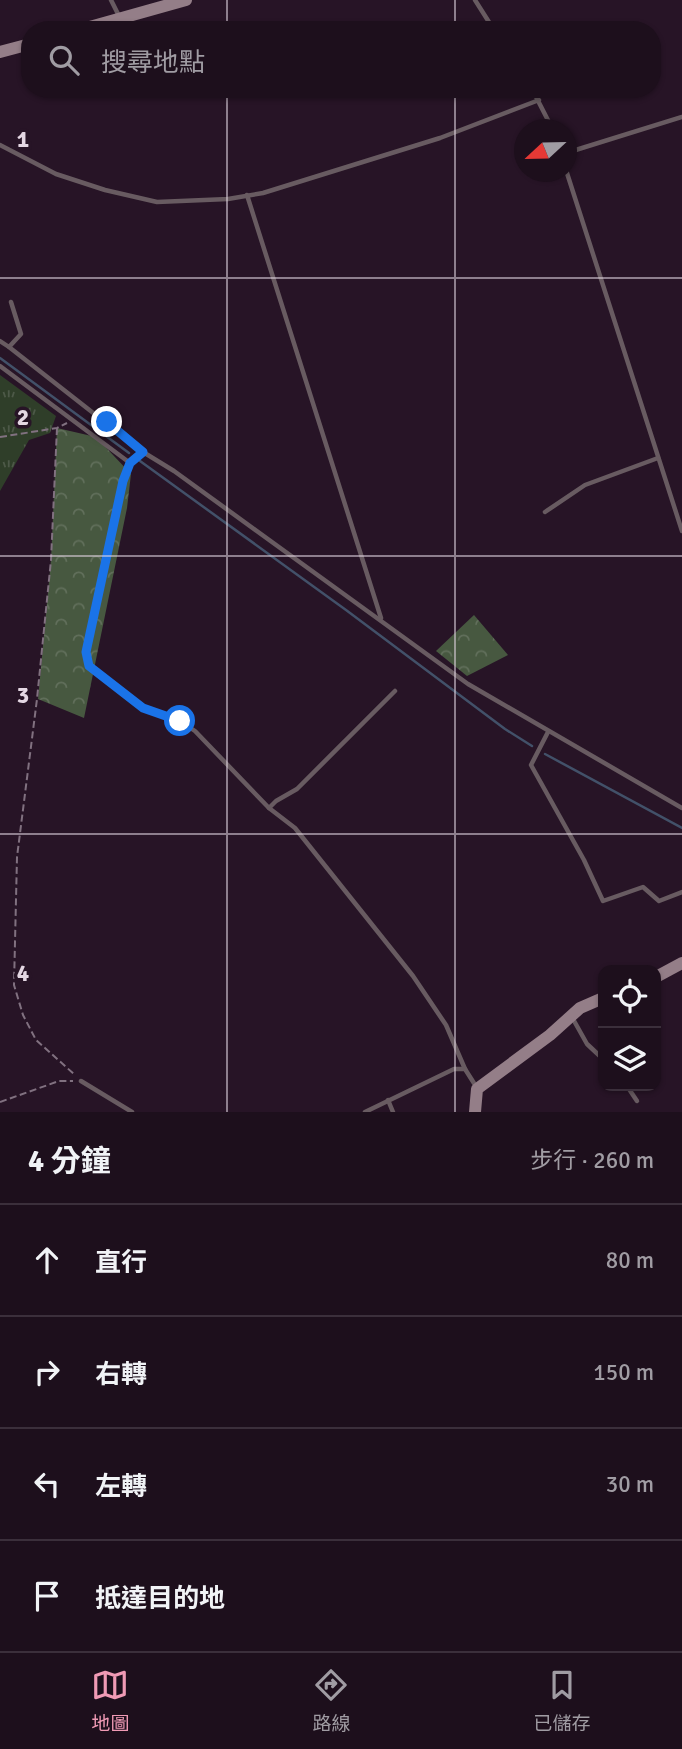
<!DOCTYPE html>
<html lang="zh-TW">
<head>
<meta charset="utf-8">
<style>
	body { margin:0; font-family:Signika,"Noto Sans TC",sans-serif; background:#2a1d29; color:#f1f3f6 }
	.controls { position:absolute; right:21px; bottom:21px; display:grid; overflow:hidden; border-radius:14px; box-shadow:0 2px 5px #0004 }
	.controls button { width:63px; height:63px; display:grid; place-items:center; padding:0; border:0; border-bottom:2px solid #3b2f3b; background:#1d0f1c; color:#f1f3f6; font:35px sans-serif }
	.compass { position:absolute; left:514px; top:119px; width:63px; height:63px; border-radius:50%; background:#1d0f1c; box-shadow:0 2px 5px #0004; rotate:248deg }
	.stop { position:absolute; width:21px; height:21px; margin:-16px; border:5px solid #1a73e8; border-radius:50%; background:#fff }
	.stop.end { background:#1a73e8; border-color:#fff; box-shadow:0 2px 7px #0008 }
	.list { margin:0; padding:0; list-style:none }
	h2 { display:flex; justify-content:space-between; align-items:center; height:91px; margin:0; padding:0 28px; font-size:30px }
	h2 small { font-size:23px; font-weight:400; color:#a09ca3 }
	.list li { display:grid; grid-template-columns:46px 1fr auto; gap:21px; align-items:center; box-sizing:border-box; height:112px; padding:0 28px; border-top:2px solid #3b2f3b }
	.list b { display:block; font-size:26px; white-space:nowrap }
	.list em { font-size:23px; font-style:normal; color:#a09ca3 }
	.icon { flex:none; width:38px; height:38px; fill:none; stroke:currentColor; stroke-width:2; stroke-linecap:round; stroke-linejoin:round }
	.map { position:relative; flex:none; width:682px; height:1112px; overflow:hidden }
	.search { position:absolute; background:#1d0f1c; box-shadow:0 2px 5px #0004; left:21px; right:21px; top:21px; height:77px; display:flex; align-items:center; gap:18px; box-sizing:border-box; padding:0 24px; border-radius:28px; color:#a09ca3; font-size:26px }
	.sheet { height:539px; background:#1d0f1c }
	nav { display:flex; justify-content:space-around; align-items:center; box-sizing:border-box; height:98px; border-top:2px solid #3b2f3b; background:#1d0f1c; font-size:19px; color:#a09ca3 }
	nav a { display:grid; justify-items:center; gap:4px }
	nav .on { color:#f09ab5 }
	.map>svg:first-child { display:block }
	.grass { fill:url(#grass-tufts) }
	.forest { fill:url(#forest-crowns) }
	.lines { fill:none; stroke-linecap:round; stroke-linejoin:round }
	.stream { stroke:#425169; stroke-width:2.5 }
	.path { stroke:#817180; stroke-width:2; stroke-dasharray:7 3.5; stroke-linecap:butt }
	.lane { stroke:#685b61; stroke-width:4.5 }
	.secondary { stroke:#947e88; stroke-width:12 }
	.route { stroke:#1a73e8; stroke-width:9 }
	.grid { fill:none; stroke:#e4d7e3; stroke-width:2; stroke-opacity:0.55 }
	.grid-label { font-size:23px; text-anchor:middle; font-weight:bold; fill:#e4d7e3; stroke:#271426; stroke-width:7; stroke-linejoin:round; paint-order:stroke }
</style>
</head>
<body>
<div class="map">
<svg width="682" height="1112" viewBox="0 0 682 1112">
	<defs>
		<pattern id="grass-tufts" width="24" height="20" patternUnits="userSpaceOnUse" patternTransform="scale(1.75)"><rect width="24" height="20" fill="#2f3e29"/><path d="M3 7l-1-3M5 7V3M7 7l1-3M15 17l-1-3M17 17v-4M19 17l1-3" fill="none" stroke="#4d5948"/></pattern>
		<pattern id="forest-crowns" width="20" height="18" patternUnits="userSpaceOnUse" patternTransform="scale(1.75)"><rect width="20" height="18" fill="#475840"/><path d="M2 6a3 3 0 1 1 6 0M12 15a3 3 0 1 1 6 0" fill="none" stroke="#616f5b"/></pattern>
	</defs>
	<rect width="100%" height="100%" fill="#271426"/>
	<polygon class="grass" points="0,375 56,416 50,433 29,440 0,491"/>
	<g class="forest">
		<polygon points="57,428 96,437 131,474 127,508 84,718 38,699 51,560"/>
		<polygon points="474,615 508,655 467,676 436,651"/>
	</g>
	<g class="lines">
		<g class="stream">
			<polyline points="0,358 129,453"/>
			<polyline points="140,461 346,610 505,729 532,746"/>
			<polyline points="545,754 682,828"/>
		</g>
		<g class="path">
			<polyline points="57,428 51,560 37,699 17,857 14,985 23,1015 36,1040 75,1075"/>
			<polyline points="0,437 57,428 67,423"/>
			<polyline points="0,1102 59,1081 73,1081"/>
		</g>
		<g class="lane">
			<polyline points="111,0 120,18"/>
			<polyline points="475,0 494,30"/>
			<polyline points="532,89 553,130"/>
			<polyline points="0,145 56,174 105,190 157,202 228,199 263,193 440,138 539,100"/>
			<polyline points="566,153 682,117"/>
			<polyline points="566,170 682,531"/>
			<polyline points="247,195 381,618"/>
			<polyline points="0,341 9,347 21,334 11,302"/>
			<polyline points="9,347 143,452 174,471 468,684 682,808"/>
			<polyline points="0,366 130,463"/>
			<polyline points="143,452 130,463 123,481 86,652 89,666 143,708 180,721 195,731 269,808 276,801 297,789 395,691"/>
			<polyline points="545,512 585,485 658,458"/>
			<polyline points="548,732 531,765 584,860 603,901 643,887 659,901 682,892"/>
			<polyline points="269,808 295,828 413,976 446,1025 465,1069"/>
			<polyline points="573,1019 587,1044 603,1059"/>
			<polyline points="81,1081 132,1112"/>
			<polyline points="627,1086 637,1101"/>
			<polyline points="388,1100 393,1112"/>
			<polyline points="365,1112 454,1069 465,1069 477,1088"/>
		</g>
		<g class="secondary">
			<polyline points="79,30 186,0"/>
			<polyline points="0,52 30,44"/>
			<polyline points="656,977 682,963"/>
			<polyline points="475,1112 477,1089 550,1035 580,1008 603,998"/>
		</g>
	</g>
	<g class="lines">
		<polyline class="route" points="107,422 143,452 130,463 123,481 86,652 89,666 143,708 180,721"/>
	</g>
	<path class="grid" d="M227 0V30M455 0V30M227 89V1112M455 89V1112M0 278H682M0 556H682M0 834H682"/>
	<g class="grid-label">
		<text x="23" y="147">1</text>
		<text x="23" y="425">2</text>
		<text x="23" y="703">3</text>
		<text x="23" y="981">4</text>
	</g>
</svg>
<div class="controls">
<button><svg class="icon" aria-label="locate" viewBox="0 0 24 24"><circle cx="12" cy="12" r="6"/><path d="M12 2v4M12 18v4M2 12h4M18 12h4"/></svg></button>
<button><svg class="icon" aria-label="layers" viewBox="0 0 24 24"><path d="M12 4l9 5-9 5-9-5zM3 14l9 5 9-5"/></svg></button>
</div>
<svg class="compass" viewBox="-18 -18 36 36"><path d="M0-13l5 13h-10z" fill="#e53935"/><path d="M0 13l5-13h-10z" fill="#a09ca3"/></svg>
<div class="stop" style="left:180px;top:721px"></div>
<div class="stop end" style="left:107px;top:422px"></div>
<div class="search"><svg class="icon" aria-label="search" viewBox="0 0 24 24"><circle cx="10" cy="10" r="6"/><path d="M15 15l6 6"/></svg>搜尋地點</div>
</div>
<section class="sheet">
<h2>4 分鐘<small>步行 · 260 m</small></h2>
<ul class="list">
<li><svg class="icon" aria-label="ahead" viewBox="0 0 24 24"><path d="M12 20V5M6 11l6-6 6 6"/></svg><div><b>直行</b></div><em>80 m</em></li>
<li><svg class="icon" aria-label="right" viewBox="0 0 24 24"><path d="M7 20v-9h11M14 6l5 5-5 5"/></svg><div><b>右轉</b></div><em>150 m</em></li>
<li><svg class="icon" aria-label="left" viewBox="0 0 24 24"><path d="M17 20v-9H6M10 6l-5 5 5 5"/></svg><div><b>左轉</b></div><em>30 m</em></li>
<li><svg class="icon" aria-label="arrive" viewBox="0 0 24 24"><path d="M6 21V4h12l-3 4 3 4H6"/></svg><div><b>抵達目的地</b></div></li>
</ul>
</section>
<nav>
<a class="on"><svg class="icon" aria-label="map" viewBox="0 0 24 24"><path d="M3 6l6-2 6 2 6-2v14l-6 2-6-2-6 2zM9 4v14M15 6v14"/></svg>地圖</a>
<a><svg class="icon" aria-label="directions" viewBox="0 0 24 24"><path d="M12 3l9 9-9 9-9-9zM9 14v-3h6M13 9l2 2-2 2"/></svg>路線</a>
<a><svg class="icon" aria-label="saved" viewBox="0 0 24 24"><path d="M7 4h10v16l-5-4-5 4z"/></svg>已儲存</a>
</nav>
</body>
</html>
